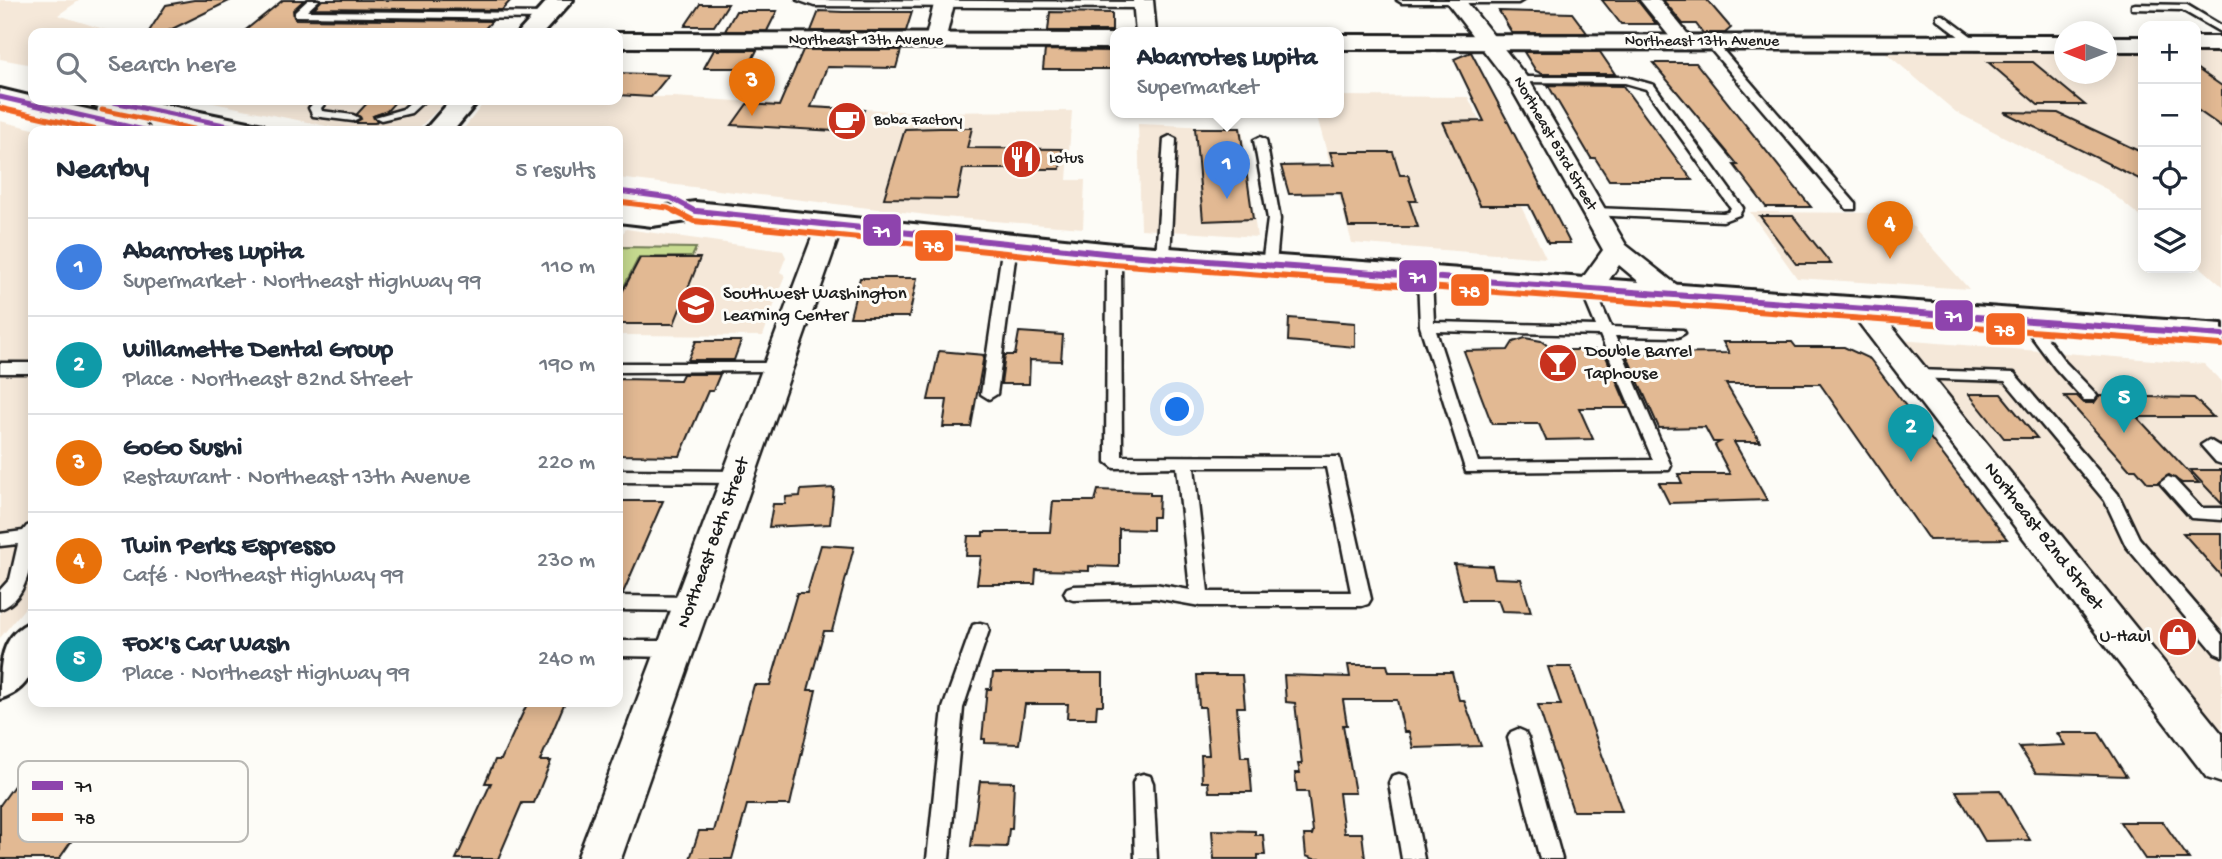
<!DOCTYPE html>
<html lang="en">
<head>
<meta charset="utf-8">
<style>
	body { margin:0; font-family:"Gochi Hand",sans-serif; background:#f6f6f7; color:#1f2937 }
	.controls { position:absolute; right:21px; top:21px; display:grid; overflow:hidden; border-radius:14px; box-shadow:0 4px 18px #0003 }
	.controls button { width:63px; height:63px; display:grid; place-items:center; padding:0; border:0; border-bottom:2px solid #e0e1e3; background:#fff; color:#1f2937; font:35px sans-serif }
	.compass { position:absolute; left:2054px; top:21px; width:63px; height:63px; border-radius:50%; background:#fff; box-shadow:0 4px 18px #0003; rotate:270deg }
	.you { position:absolute; left:1178px; top:410px; width:24px; height:24px; margin:-18px; border:5px solid #fff; border-radius:50%; background:#1a73e8; box-shadow:0 0 0 10px #1a73e833 }
	.badge { display:grid; place-items:center; width:46px; height:46px; border-radius:50%; background:#7c3aed; color:#fff; font-size:23px; font-weight:700 }
	.pin { position:absolute; translate:-50% -58px; filter:drop-shadow(0 2px 4px #0008) }
	.pin::after { content:''; position:absolute; top:37px; width:24px; height:21px; background:inherit; clip-path:polygon(0 0,100% 0,50% 100%) }
	.popup { position:absolute; left:1110px; top:27px; width:234px; height:91px; box-sizing:border-box; display:grid; place-content:center; border-radius:14px; background:#fff; filter:drop-shadow(0 2px 5px #0005); font-size:23px; white-space:nowrap; color:#747a83 }
	.popup b { font-size:26px; color:#1f2937 }
	.popup::after { content:''; position:absolute; left:50%; top:100%; margin-left:-14px; border:14px solid transparent; border-top-color:#fff }
	.list { margin:0; padding:0; list-style:none }
	h2 { display:flex; justify-content:space-between; align-items:center; height:91px; margin:0; padding:0 28px; font-size:30px }
	h2 small { font-size:23px; font-weight:400; color:#747a83 }
	.list li { display:grid; grid-template-columns:46px 1fr auto; gap:21px; align-items:center; box-sizing:border-box; height:98px; padding:0 28px; border-top:2px solid #e0e1e3 }
	.list b { display:block; font-size:26px; white-space:nowrap }
	.list p { margin:0; font-size:23px; white-space:nowrap; color:#747a83 }
	.list em { font-size:23px; font-style:normal; color:#747a83 }
	.icon { flex:none; width:38px; height:38px; fill:none; stroke:currentColor; stroke-width:2; stroke-linecap:round; stroke-linejoin:round }
	.map { position:relative; flex:none; width:2222px; height:859px; overflow:hidden }
	.search { position:absolute; background:#fff; box-shadow:0 4px 18px #0003; left:28px; top:28px; width:595px; height:77px; display:flex; align-items:center; gap:18px; box-sizing:border-box; padding:0 24px; border-radius:14px; color:#747a83; font-size:26px }
	.panel { position:absolute; background:#fff; box-shadow:0 4px 18px #0003; left:28px; top:126px; width:595px; height:581px; border-radius:14px }
	.map>svg:first-child { display:block }
	.built { fill:#f5e8d9 }
	.green { fill:#c7db90; stroke:#727c56; stroke-width:2 }
	.building { fill:#e2b993; stroke:#1c1c1c; stroke-width:2 }
	.lines { fill:none; stroke-linecap:round; stroke-linejoin:round }
	.lane-casing { stroke:#1c1c1c; stroke-width:5 }
	.street-casing { stroke:#1c1c1c; stroke-width:5 }
	.secondary-casing { stroke:#1c1c1c; stroke-width:6 }
	.lane { fill:#fdfcf7; fill-rule:evenodd }
	.street { fill:#fdfcf7; fill-rule:evenodd }
	.secondary { fill:#fdfcf7; fill-rule:evenodd }
	.bus-1-far1-casing { stroke:#fdfcf7; stroke-width:9 }
	.bus-1-casing { stroke:#fdfcf7; stroke-width:11 }
	.bus-2-far1-casing { stroke:#fdfcf7; stroke-width:9 }
	.bus-2-casing { stroke:#fdfcf7; stroke-width:11 }
	.bus-1-far1 { stroke:#8e44ad; stroke-width:5 }
	.bus-1 { stroke:#8e44ad; stroke-width:6 }
	.bus-2-far1 { stroke:#f26522; stroke-width:5 }
	.bus-2 { stroke:#f26522; stroke-width:6 }
	.labels { text-anchor:middle; dominant-baseline:central; stroke-width:6; stroke-linejoin:round; paint-order:stroke }
	.far-street-label { font-size:16px; fill:#1c1c1c; stroke:#fdfcf7 }
	.far-poi-label { font-size:16px; fill:#1c1c1c; stroke:#fdfcf7; text-anchor:start }
	.poi-label { font-size:19px; fill:#1c1c1c; stroke:#fdfcf7; text-anchor:start }
	.street-label { font-size:19px; fill:#1c1c1c; stroke:#fdfcf7 }
	.key { fill:#fdfcf7; stroke:#bab9b5; stroke-width:2 }
	.key-label { font-size:19px; fill:#1c1c1c }
	.line-badge { stroke:#fdfcf7; stroke-width:2.5 }
	.badge-label { font-size:19px; text-anchor:middle; font-weight:bold; fill:#fff }
</style>
</head>
<body>
<div class="map">
<svg width="2222" height="859" viewBox="0 0 2222 859">
	<rect width="100%" height="100%" fill="#fdfcf7"/>
	<filter id="ink" filterUnits="userSpaceOnUse"><feTurbulence type="fractalNoise" baseFrequency=".0143" numOctaves="2"/><feDisplacementMap in="SourceGraphic" scale="14" xChannelSelector="R" yChannelSelector="G"/><feConvolveMatrix kernelMatrix="1 2 1 2 8 2 1 2 1" color-interpolation-filters="sRGB"/></filter>
	<g filter="url(#ink)">
		<g class="built">
			<polygon points="0,0 80,0 58,15 116,33 33,33 33,65 0,59"/>
			<polygon points="1886,53 2064,53 2064,74 2106,74 2107,53 2143,53 2143,219 2108,190 1956,112"/>
			<polygon points="2196,53 2222,53 2222,286 2196,263"/>
			<polygon points="1339,96 1468,97 1546,258 1352,243 1316,113 1339,113"/>
			<polygon points="618,97 674,97 914,112 1072,111 1067,180 1085,180 1083,228 944,217 618,178 618,131 462,131 486,100 618,100"/>
			<polygon points="199,100 447,100 419,128 408,131 351,131"/>
			<polygon points="0,121 42,131 33,131 33,598 0,638"/>
			<polygon points="1138,124 1242,128 1257,237 1141,229"/>
			<polygon points="1750,212 1901,213 1969,289 1797,278"/>
			<polygon points="626,229 783,251 786,257 780,272 785,275 763,336 618,335 618,239"/>
			<polygon points="1900,340 2204,364 2222,382 2222,750"/>
		</g>
		<polygon class="green" points="618,247 696,248 692,257 639,257 618,298"/>
		<g class="building">
			<polygon points="194,0 231,0 164,33 148,33 166,5"/>
			<polygon points="283,0 304,0 293,10 295,19 492,21 481,33 242,33"/>
			<polygon points="322,0 511,0 502,10 314,8"/>
			<polygon points="1602,0 1637,0 1656,24 1621,24"/>
			<polygon points="1663,0 1707,0 1731,28 1725,33 1703,33 1696,24 1683,24"/>
			<polygon points="700,4 728,4 714,26 685,26"/>
			<polygon points="736,11 777,11 767,31 725,31"/>
			<polygon points="819,11 843,12 912,12 906,31 811,31"/>
			<polygon points="1499,11 1572,13 1587,33 1512,33"/>
			<polygon points="1050,12 1112,13 1112,31 1048,31"/>
			<polygon points="714,50 757,50 748,68 704,68"/>
			<polygon points="803,50 901,50 896,68 827,67 811,107 864,110 852,132 732,125 747,104 779,106"/>
			<polygon points="1045,50 1112,51 1112,69 1043,69"/>
			<polygon points="1471,52 1508,122 1570,243 1548,243 1529,205 1480,205 1443,122 1484,121 1454,59"/>
			<polygon points="1524,52 1600,52 1615,74 1542,74 1536,71"/>
			<polygon points="1988,62 2033,62 2085,105 2038,105"/>
			<polygon points="1653,63 1696,63 1811,207 1766,207 1734,165 1738,165"/>
			<polygon points="2196,68 2222,86 2222,127 2196,109"/>
			<polygon points="618,73 669,75 651,97 618,95"/>
			<polygon points="1548,85 1623,86 1692,180 1609,180 1595,158 1591,158"/>
			<polygon points="370,100 397,100 387,111 373,116 377,121 375,123 353,123 361,119 357,114"/>
			<polygon points="2004,112 2058,113 2143,153 2143,181"/>
			<polygon points="940,128 972,128 967,148 1062,149 1060,169 963,169 957,199 884,198 905,129"/>
			<polygon points="1195,128 1240,128 1253,219 1203,221"/>
			<polygon points="1330,152 1393,152 1400,175 1408,175 1417,201 1409,201 1418,227 1349,227 1341,193 1289,194 1281,166 1334,165"/>
			<polygon points="1760,216 1793,216 1831,264 1796,264"/>
			<polygon points="640,258 700,258 674,324 618,324 618,300"/>
			<polygon points="860,278 917,278 909,317 850,317"/>
			<polygon points="1289,318 1355,323 1355,347 1288,341"/>
			<polygon points="1019,332 1063,335 1061,361 1030,360 1029,384 1001,384 1005,355 1015,355"/>
			<polygon points="1525,338 1541,341 1554,350 1595,350 1597,354 1605,354 1628,408 1579,408 1593,439 1546,440 1539,424 1492,424 1464,351 1508,350 1513,342"/>
			<polygon points="696,341 741,341 734,360 688,360"/>
			<polygon points="1723,342 1792,342 1796,347 1844,347 1870,359 2007,539 1929,540 1820,384 1726,384 1760,442 1734,442 1767,500 1669,503 1659,483 1682,483 1678,474 1730,474 1715,445 1720,442 1713,442 1705,427 1659,428 1626,354 1729,353"/>
			<polygon points="939,351 984,355 971,427 943,427 947,400 928,400"/>
			<polygon points="683,374 720,374 713,391 708,391 680,456 618,455 618,379 680,380"/>
			<polygon points="1969,394 2001,394 2037,438 2004,438"/>
			<polygon points="2064,396 2077,396 2084,403 2094,403 2099,396 2194,398 2213,417 2137,417 2199,483 2182,483 2169,475 2158,483 2148,483 2136,469 2129,469"/>
			<polygon points="2190,470 2222,470 2222,504"/>
			<polygon points="834,488 830,524 769,527 773,504 785,504 786,497 800,496 801,490"/>
			<polygon points="1098,490 1150,492 1150,495 1159,495 1158,517 1152,517 1152,530 1119,529 1119,567 1089,566 1089,571 1036,570 1035,584 977,584 981,556 966,556 968,536 983,536 983,532 1050,532 1053,501 1095,501"/>
			<polygon points="618,501 663,501 623,593 618,593"/>
			<polygon points="2183,533 2222,533 2222,577"/>
			<polygon points="821,545 854,547 832,631 824,631 808,690 816,690 790,805 747,805 732,859 690,859 699,831 714,831 754,685 770,685 797,593 807,593"/>
			<polygon points="1454,564 1492,566 1495,578 1521,579 1531,612 1502,611 1498,600 1463,600"/>
			<polygon points="1348,665 1387,665 1389,672 1452,672 1459,700 1464,700 1481,746 1413,748 1409,732 1404,732 1397,700 1343,700 1347,725 1343,725 1355,793 1339,793 1344,833 1362,833 1365,859 1314,859 1306,856 1304,835 1312,835 1313,832 1308,792 1297,792 1295,773 1300,773 1298,764 1302,764 1295,703 1286,702 1284,675 1350,677"/>
			<polygon points="1548,667 1571,667 1622,811 1573,811 1538,705 1561,705"/>
			<polygon points="993,673 1103,673 1103,705 1097,705 1096,718 1067,718 1068,704 1025,704 1019,744 985,743 985,739 982,739 987,689 991,689"/>
			<polygon points="1197,675 1242,675 1245,707 1237,707 1241,757 1249,757 1252,792 1209,792 1208,782 1202,782 1201,755 1209,755 1205,707 1199,707"/>
			<polygon points="528,702 565,702 540,761 551,761 534,803 522,803 498,859 456,859 491,783 485,783 495,760 501,760"/>
			<polygon points="2057,733 2099,733 2126,776 2036,773 2019,747 2065,745"/>
			<polygon points="94,772 90,778 115,778 59,859 0,859 0,805 21,776"/>
			<polygon points="980,781 1014,782 1012,829 1009,829 1007,847 971,846"/>
			<polygon points="2000,790 2030,840 1985,841 1956,791"/>
			<polygon points="2120,822 2163,822 2189,859 2145,859"/>
			<polygon points="1212,830 1255,831 1255,835 1263,835 1265,855 1258,855 1258,859 1214,859"/>
		</g>
		<g class="lines">
			<g class="lane-casing">
				<g id="lane">
					<polygon points="308,0 319,0 307,11 547,13 552,16 547,19 295,16 295,12"/>
					<polygon points="797,0 1143,2 1148,5 1143,8 814,6"/>
					<polygon points="1397,0 1523,0 1518,3 1402,3"/>
					<polygon points="2135,4 2187,5 2222,26 2222,33 2182,10 2132,9 2132,5"/>
					<polygon points="1937,15 1943,15 1978,41 1978,45 1970,45 1937,19"/>
					<polygon points="1707,41 1715,41 1855,203 1855,209 1847,209 1707,45"/>
					<polygon points="1518,77 1626,77 1654,85 1743,208 1739,215 1723,221 1590,215 1590,209 1594,208 1723,213 1728,212 1731,208 1646,89 1625,83 1514,82 1514,78"/>
					<polygon points="316,100 328,100 321,108 322,111 353,115 359,118 353,121 313,116 309,108"/>
					<polygon points="413,100 425,100 411,113 381,120 375,117 403,109"/>
					<polygon points="1170,136 1176,139 1170,257 1163,261 1156,257 1164,139"/>
					<polygon points="1260,137 1266,140 1280,219 1276,265 1269,269 1262,265 1268,219 1254,140"/>
					<polygon points="1010,240 1017,244 997,394 989,399 981,394 1003,244"/>
					<path d="M1114 250 1121 254 1122 456 1339 457 1371 599 1368 604 1362 606H1200L1155 598 1073 600 1067 598 1064 593 1067 588 1073 586 1155 584 1190 590 1177 467 1114 468 1106 462 1107 254ZM1194 467H1326L1351 592H1208Z"/>
					<path d="M1425 274 1432 278 1434 322 1596 326 1581 290 1588 286 1595 290 1611 327 1683 330 1685 333 1678 337 1615 336 1671 466 1669 470 1466 472 1420 326 1418 278ZM1436 331 1600 335 1653 460 1478 462Z"/>
					<polygon points="2027,317 2032,318 2065,362 2094,392 2097,396 2094,400 2084,400 2055,368 2020,321"/>
					<rect x="0" y="363" width="33" height="10"/>
					<polygon points="777,363 784,368 782,371 618,372 618,364 621,363"/>
					<polygon points="1916,370 2014,373 2118,494 2139,538 2222,635 2222,656 2215,653 2126,546 2105,501 2005,381 1911,378 1909,375 1911,372"/>
					<polygon points="2209,440 2222,448 2222,464 2216,462 2201,445"/>
					<polygon points="618,470 738,471 746,477 738,483 618,482"/>
					<polygon points="2168,477 2174,479 2201,508 2222,508 2222,520 2191,518 2160,483"/>
					<path d="M33 524C34 551 31 599 0 609V590L10 579 18 544 0 546V534L23 531 27 526Z"/>
					<polygon points="618,596 692,597 698,599 701,604 698,609 692,611 618,610"/>
					<polygon points="980,623 987,625 989,630 963,708 949,859 927,859 943,708 971,630 973,625"/>
					<polygon points="618,641 675,641 682,644 684,649 682,654 675,657 618,656"/>
					<polygon points="1518,729 1525,732 1528,738 1562,859 1540,859 1508,738 1511,732"/>
					<polygon points="1143,774 1150,776 1153,783 1157,859 1135,859 1133,783 1136,776"/>
					<polygon points="1399,774 1406,776 1409,783 1424,859 1402,859 1389,783 1392,776"/>
				</g>
			</g>
			<g class="street-casing">
				<g id="street">
					<polygon points="935,0 955,0 945,41 935,47 925,41"/>
					<polygon points="1133,0 1153,0 1156,33 1136,33"/>
					<polygon points="1445,0 1465,0 1529,80 1626,245 1682,289 1686,295 1682,301 1662,301 1619,265 1598,296 1578,296 1574,290 1603,250 1508,82"/>
					<polygon points="1640,0 1660,0 1695,43 1692,47 1678,47"/>
					<polygon points="829,219 838,222 842,227 621,859 577,859 816,227 820,222"/>
					<polygon points="1863,301 1873,303 2222,734 2222,783 2207,778 1853,315 1849,309 1853,303"/>
				</g>
			</g>
			<g class="secondary-casing">
				<g id="secondary">
					<polygon points="548,0 573,0 543,33 518,33"/>
					<polygon points="615,33 618,33 1115,34 1115,48 618,47 618,33"/>
					<polygon points="1339,35 2064,36 2064,50 1339,49"/>
					<rect x="2106" y="37" width="37" height="14"/>
					<rect x="2196" y="37" width="26" height="14"/>
					<polygon points="0,89 33,97 33,100 47,100 144,122 148,128 146,131 112,131 0,105"/>
					<polygon points="91,100 142,100 263,125 267,131 214,131 94,106"/>
					<polygon points="451,100 479,100 453,131 424,131"/>
					<polygon points="695,202 1114,244 2222,324 2222,346 1114,264 695,220 652,226 618,222 618,204 652,208"/>
					<path d="M33 621C35 656 40 686 0 699 0 663 0 634 33 621Z"/>
				</g>
			</g>
			<use href="#lane" class="lane"/>
			<use href="#street" class="street"/>
			<use href="#secondary" class="secondary"/>
			<g class="bus-1-far1-casing">
				<g id="bus-1-far1">
					<polyline points="0,97 148,131"/>
					<polyline points="104,100 253,131"/>
					<polyline points="618,191 671,198 695,211 714,213"/>
				</g>
			</g>
			<g class="bus-1-casing">
				<polyline id="bus-1" points="697,211 1114,254 2222,335"/>
			</g>
			<g class="bus-2-far1-casing">
				<g id="bus-2-far1">
					<polyline points="0,108 102,131"/>
					<polyline points="102,110 203,131"/>
					<polyline points="618,202 668,208 678,213"/>
				</g>
			</g>
			<g class="bus-2-casing">
				<polyline id="bus-2" points="674,211 694,221 1113,264 2221,345"/>
			</g>
			<use href="#bus-1-far1" class="bus-1-far1"/>
			<use href="#bus-1" class="bus-1"/>
			<use href="#bus-2-far1" class="bus-2-far1"/>
			<use href="#bus-2" class="bus-2"/>
		</g>
	</g>
	<defs>
		<g id="cafe-disc" transform="scale(2.0125)"><circle r="9.5" fill="#c8321e" stroke="#fdfcf7"/><path d="M-5.5-4.5H6V0H3Q3 3.5 0 3.5H-2.5Q-5.5 3.5-5.5 0ZM3-3.2v2h1.7v-2ZM-6 4.5H4V6H-6Z" fill="#fff"/></g>
		<g id="restaurant-disc" transform="scale(2.0125)"><circle r="9.5" fill="#c8321e" stroke="#fdfcf7"/><path d="M-5-6h1v4h1v-4h1v4h1v-4h1v5L-1.5 .5V6h-2V.5L-5-1ZM5-6V6H3V1.5H1.5Q1.5-4 5-6Z" fill="#fff"/></g>
		<g id="school-disc" transform="scale(2.0125)"><circle r="9.5" fill="#c8321e" stroke="#fdfcf7"/><path d="M0-5L7-2L0 1L-7-2ZM-4 1L0 2.5L4 1V4Q0 6-4 4Z" fill="#fff"/></g>
		<g id="bar-disc" transform="scale(2.0125)"><circle r="9.5" fill="#c8321e" stroke="#fdfcf7"/><path d="M-6-5H6L.8 .8V4.5H3.5V6h-7V4.5H-.8V.8Z" fill="#fff"/></g>
		<g id="shop-disc" transform="scale(2.0125)"><circle r="9.5" fill="#c8321e" stroke="#fdfcf7"/><path d="M-5-2.5h2.3a2.7 3.5 0 0 1 5.4 0H5L5.5 6h-11ZM-1.5-2.5h3a1.5 2.3 0 0 0-3 0Z" fill="#fff"/></g>
	</defs>
	<g fill-rule="evenodd">
		<use href="#cafe-disc" x="847" y="121"/>
		<use href="#restaurant-disc" x="1022" y="159"/>
		<use href="#school-disc" x="696" y="305"/>
		<use href="#bar-disc" x="1558" y="363"/>
		<use href="#shop-disc" x="2178" y="637"/>
	</g>
	<g class="labels">
		<g class="far-street-label">
			<text x="866" y="41">Northeast 13th Avenue</text>
			<text x="1702" y="42">Northeast 13th Avenue</text>
			<text transform="translate(1554 144) rotate(60)">Northeast 83rd Street</text>
		</g>
		<g class="far-poi-label">
			<text x="874" y="121">Boba Factory</text>
			<text x="1049" y="159">Lotus</text>
		</g>
		<g class="poi-label">
			<text x="723" y="294">Southwest Washington<tspan x="723" dy="22">Learning Center</tspan></text>
			<text x="1585" y="352">Double Barrel<tspan x="1585" dy="22">Taphouse</tspan></text>
			<text x="2151" y="637" text-anchor="end">U-Haul</text>
		</g>
		<g class="street-label">
			<text transform="translate(2043 537) rotate(52)">Northeast 82nd Street</text>
			<text transform="translate(714 543) rotate(-70)">Northeast 86th Street</text>
		</g>
	</g>
	<rect x="18" y="761" width="230" height="81" rx="10" class="key"/>
	<rect x="32" y="781" width="31" height="9" fill="#8e44ad"/>
	<rect x="32" y="813" width="31" height="8" fill="#f26522"/>
	<g class="key-label">
		<text x="75" y="792">71</text>
		<text x="75" y="824">78</text>
	</g>
	<g class="line-badge">
		<rect x="862" y="213" width="40" height="34" rx="7" fill="#8e44ad"/>
		<rect x="914" y="229" width="40" height="33" rx="7" fill="#f26522"/>
		<rect x="1398" y="259" width="40" height="34" rx="7" fill="#8e44ad"/>
		<rect x="1450" y="273" width="40" height="34" rx="7" fill="#f26522"/>
		<rect x="1934" y="299" width="40" height="33" rx="7" fill="#8e44ad"/>
		<rect x="1985" y="312" width="41" height="34" rx="7" fill="#f26522"/>
	</g>
	<g class="badge-label">
		<text x="882" y="237">71</text>
		<text x="934" y="252">78</text>
		<text x="1418" y="283">71</text>
		<text x="1470" y="297">78</text>
		<text x="1954" y="322">71</text>
		<text x="2005" y="336">78</text>
	</g>
</svg>
<div class="controls">
<button>+</button>
<button>−</button>
<button><svg class="icon" aria-label="locate" viewBox="0 0 24 24"><circle cx="12" cy="12" r="6"/><path d="M12 2v4M12 18v4M2 12h4M18 12h4"/></svg></button>
<button><svg class="icon" aria-label="layers" viewBox="0 0 24 24"><path d="M12 4l9 5-9 5-9-5zM3 14l9 5 9-5"/></svg></button>
</div>
<svg class="compass" viewBox="-18 -18 36 36"><path d="M0-13l5 13h-10z" fill="#e53935"/><path d="M0 13l5-13h-10z" fill="#747a83"/></svg>
<div class="you"></div>
<div class="pin badge" style="left:1227px;top:199px;background:#3f7fe0">1</div>
<div class="popup"><b>Abarrotes Lupita</b>Supermarket</div>
<div class="pin badge" style="left:1911px;top:462px;background:#0f9aa8">2</div>
<div class="pin badge" style="left:752px;top:116px;background:#e8710a">3</div>
<div class="pin badge" style="left:1890px;top:259px;background:#e8710a">4</div>
<div class="pin badge" style="left:2124px;top:433px;background:#0f9aa8">5</div>
<div class="search"><svg class="icon" aria-label="search" viewBox="0 0 24 24"><circle cx="10" cy="10" r="6"/><path d="M15 15l6 6"/></svg>Search here</div>
<section class="panel">
<h2>Nearby<small>5 results</small></h2>
<ul class="list">
<li><span class="badge" style="background:#3f7fe0">1</span><div><b>Abarrotes Lupita</b><p>Supermarket · Northeast Highway 99</p></div><em>110 m</em></li>
<li><span class="badge" style="background:#0f9aa8">2</span><div><b>Willamette Dental Group</b><p>Place · Northeast 82nd Street</p></div><em>190 m</em></li>
<li><span class="badge" style="background:#e8710a">3</span><div><b>GoGo Sushi</b><p>Restaurant · Northeast 13th Avenue</p></div><em>220 m</em></li>
<li><span class="badge" style="background:#e8710a">4</span><div><b>Twin Perks Espresso</b><p>Café · Northeast Highway 99</p></div><em>230 m</em></li>
<li><span class="badge" style="background:#0f9aa8">5</span><div><b>Fox's Car Wash</b><p>Place · Northeast Highway 99</p></div><em>240 m</em></li>
</ul>
</section>
</div>
</body>
</html>
